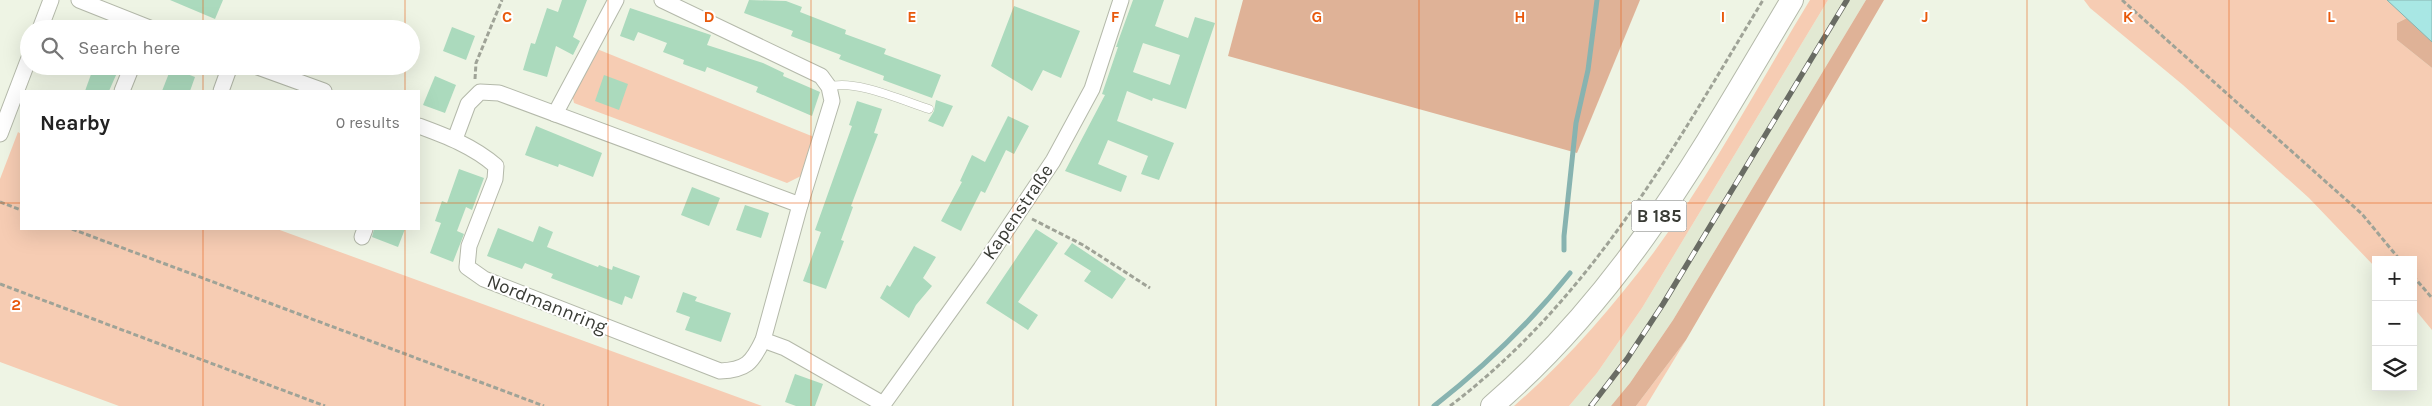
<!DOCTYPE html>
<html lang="en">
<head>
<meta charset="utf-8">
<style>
	body { margin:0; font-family:Karla,sans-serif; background:#f6f6f6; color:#222 }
	.controls { position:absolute; right:15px; bottom:15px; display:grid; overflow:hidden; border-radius:0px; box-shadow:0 5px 20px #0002 }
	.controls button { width:45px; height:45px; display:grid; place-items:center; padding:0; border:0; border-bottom:1px solid #e0e0e0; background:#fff; color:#222; font:25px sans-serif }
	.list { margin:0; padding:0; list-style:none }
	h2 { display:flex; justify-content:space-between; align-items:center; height:65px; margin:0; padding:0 20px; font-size:21px }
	h2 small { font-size:16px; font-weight:400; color:#767676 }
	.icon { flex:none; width:28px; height:28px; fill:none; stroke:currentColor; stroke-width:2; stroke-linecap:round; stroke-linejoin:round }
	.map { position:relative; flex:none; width:2432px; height:406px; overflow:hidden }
	.search { position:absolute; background:#fff; box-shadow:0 5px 20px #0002; left:20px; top:20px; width:400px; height:55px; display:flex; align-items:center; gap:12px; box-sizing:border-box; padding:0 18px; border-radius:28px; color:#767676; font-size:19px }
	.panel { position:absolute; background:#fff; box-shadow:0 5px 20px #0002; left:20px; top:90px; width:400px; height:140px; border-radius:0px }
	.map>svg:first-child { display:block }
	.built { fill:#e2e9d3 }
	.green { fill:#f6ccb3 }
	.forest { fill:#dfb297 }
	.water { fill:#a8e7e4; stroke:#87b3b0 }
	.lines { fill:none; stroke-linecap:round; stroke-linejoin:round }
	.stream { stroke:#87b3b0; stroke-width:5 }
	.building { fill:#abdabd; fill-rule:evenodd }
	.lane-casing { stroke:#b4b9aa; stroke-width:9 }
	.street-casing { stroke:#b4b9aa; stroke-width:17 }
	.primary-casing { stroke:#b4b9aa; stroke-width:24 }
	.path { stroke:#9fa397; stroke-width:3; stroke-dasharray:5 2.5; stroke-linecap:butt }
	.lane { stroke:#fff; stroke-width:8 }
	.street { stroke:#fff; stroke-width:15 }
	.primary { stroke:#fff; stroke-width:22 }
	.rail-casing { stroke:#696c64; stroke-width:5.5 }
	.rail { stroke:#fff; stroke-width:4; stroke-dasharray:11; stroke-linecap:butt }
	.grid { fill:none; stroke:#e8590c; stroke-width:1; stroke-opacity:0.55 }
	.labels { text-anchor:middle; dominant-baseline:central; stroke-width:4; stroke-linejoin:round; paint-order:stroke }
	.shield { fill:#fff; stroke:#747672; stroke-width:1 }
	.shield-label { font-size:18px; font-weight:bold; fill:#393b35 }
	.street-label { font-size:19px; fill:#393b35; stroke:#fff }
	.grid-label { font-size:16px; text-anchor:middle; font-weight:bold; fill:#e8590c; stroke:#fff; stroke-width:4; stroke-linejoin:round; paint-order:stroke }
</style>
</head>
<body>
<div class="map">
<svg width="2432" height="406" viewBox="0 0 2432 406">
	<rect width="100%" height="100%" fill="#eef4e4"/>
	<polygon class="built" points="1828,0 1866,0 1673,320 1630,383 1611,406 1569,406 1597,373 1642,308"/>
	<g class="green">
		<path d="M1810 0H1828L1642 308 1597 373 1569 406H1514C1567 360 1612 308 1654 252 1711 174 1760 82 1810 0Z"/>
		<polygon points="2084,0 2387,0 2407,18 2397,23 2397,40 2432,68 2432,330 2413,307 2413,260 2376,260 2376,268 2309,198 2183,85 2090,8"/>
		<polygon points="597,49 814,137 803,175 787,183 574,103 572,94"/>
		<polygon points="18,132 21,134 21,229 277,229 762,406 119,406 0,362 0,179"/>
		<polygon points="1686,340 1646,406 1636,406"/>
	</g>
	<g class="forest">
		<polygon points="1243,0 1640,0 1577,153 1228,56"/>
		<polygon points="1866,0 1884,0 1686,340 1636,406 1611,406 1630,383 1673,320"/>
		<polygon points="2407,18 2432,42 2432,68 2397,40 2397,23"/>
	</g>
	<polygon class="water" points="2387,0 2432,0 2432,42"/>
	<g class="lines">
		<g class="stream">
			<polyline points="1564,250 1564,236 1576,123 1588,70 1597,0"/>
			<path d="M1434 406C1484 367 1530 323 1570 273"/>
		</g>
	</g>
	<g class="building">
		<polygon points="170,0 223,0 215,19"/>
		<polygon points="562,0 587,0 573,37 580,41 573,55 556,46 547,77 523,70 531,43 535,44 547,8 558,12"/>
		<polygon points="749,0 786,1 802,7 800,12 846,30 845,34 886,49 884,54 941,75 932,98 883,80 884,76 839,59 841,55 791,36 793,31 744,13"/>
		<path d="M1133 0H1164L1155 26 1188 38 1195 17 1215 23 1186 109 1153 98 1152 101 1127 91 1117 121 1174 143 1159 180 1141 174 1148 156 1108 140 1098 164 1127 176 1121 192 1065 171 1105 95 1102 94 1118 47H1116ZM1143 43 1180 55 1170 85 1133 72Z"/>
		<polygon points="1014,6 1080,31 1061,78 1043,70 1032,91 991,66"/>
		<polygon points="630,8 711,35 707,45 763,63 784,73 783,76 820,92 812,116 756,92 758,87 707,67 705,72 683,64 684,60 663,52 667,43 638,32 634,41 620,36"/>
		<polygon points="452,27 475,36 466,60 443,51"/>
		<polygon points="94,66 120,66 109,91 85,91"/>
		<polygon points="171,68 195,77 190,91 162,91"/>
		<polygon points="604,75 628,84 619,110 595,101"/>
		<polygon points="435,76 456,85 445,113 423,105"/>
		<polygon points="936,100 953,106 943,127 928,121 934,111"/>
		<polygon points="857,101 882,109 874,133 878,134 851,206 853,207 841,240 844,241 826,289 803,281 821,232 815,230 852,126 849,125"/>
		<polygon points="1008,116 1029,126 1014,154 1006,150 985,193 981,191 961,231 941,221 962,182 960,181 972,155 985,162"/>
		<polygon points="536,126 602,153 593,177 559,164 558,167 525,155"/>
		<polygon points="459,169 484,178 472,210 466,207 457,231 464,234 453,262 430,253 441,223 435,221 442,201 447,203"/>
		<polygon points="692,187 720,198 709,226 681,215"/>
		<polygon points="745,205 769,213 761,238 736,230"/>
		<polygon points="539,226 553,232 547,247 598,267 599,265 612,270 613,266 640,276 632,299 625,296 622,305 551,278 553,274 525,263 522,269 487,256 498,228 533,242"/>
		<polygon points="374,229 405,229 398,247 372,237"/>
		<polygon points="1036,229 1058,243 1018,302 1038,315 1028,330 986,303"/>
		<polygon points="1072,243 1126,279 1112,299 1084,281 1091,271 1064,254"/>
		<polygon points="914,246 936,257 923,278 932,286 916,305 909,318 880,298 887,285 890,287"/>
		<polygon points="683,292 697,297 695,301 731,313 721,342 685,330 690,317 676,312"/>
		<polygon points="795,374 823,384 815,406 796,406 785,402"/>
	</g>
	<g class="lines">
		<g class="lane-casing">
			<path id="lane" d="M829 87C852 78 904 101 929 109"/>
		</g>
		<g class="street-casing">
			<g id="street">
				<polyline points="79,0 152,29"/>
				<polyline points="662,0 821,76 829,87 832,101 800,205"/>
				<polyline points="40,29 51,0"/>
				<polyline points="255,66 324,91"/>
				<polyline points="122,91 132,66"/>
				<polyline points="221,91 230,66"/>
				<polyline points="555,114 616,0"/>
				<path d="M419 126C446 136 473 146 496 166L495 179 469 246 467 267 484 279 720 371C746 370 752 363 763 340L800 205 499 93 480 92 468 104 455 139"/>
				<polyline points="0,134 29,58"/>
				<polyline points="362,237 365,229"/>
				<polyline points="763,340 785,348 883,404"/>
				<polyline points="882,406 981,268 1053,161 1092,89 1121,0"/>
			</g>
		</g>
		<g class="primary-casing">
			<path id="primary" d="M1492 406C1626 291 1703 149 1792 0"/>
		</g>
		<g class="path">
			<polyline points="2122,0 2362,214 2400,260"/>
			<polyline points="475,79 476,63 502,0"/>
			<polyline points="0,202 21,210"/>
			<polyline points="1032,219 1083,245 1150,288"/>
			<polyline points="72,229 544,406"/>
			<polyline points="2413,276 2432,298"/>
			<polyline points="0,284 325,406"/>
			<path d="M1450 406C1592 298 1673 149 1763 0"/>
		</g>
		<use href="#lane" class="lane"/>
		<use href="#street" class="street"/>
		<use href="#primary" class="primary"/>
		<g class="rail-casing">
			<polyline id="rail" points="1591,406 1627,359 1663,304 1847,0"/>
		</g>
		<use href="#rail" class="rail"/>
	</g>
	<path class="grid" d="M203 0V29M405 0V29M608 0V406M811 0V406M1013 0V406M1216 0V406M1419 0V406M1621 0V406M1824 0V406M2027 0V406M2229 0V406M203 66V91M405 66V91M0 203H21M419 203H2432M203 229V406M405 229V406"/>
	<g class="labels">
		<rect class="shield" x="1631.5" y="200.5" width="55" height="31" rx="4"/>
		<g class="shield-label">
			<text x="1659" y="216">B 185</text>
		</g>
		<g class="street-label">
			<text transform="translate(1018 212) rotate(-56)">Kapenstraße</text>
			<text transform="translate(547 304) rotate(22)">Nordmannring</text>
		</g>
	</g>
	<g class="grid-label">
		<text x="507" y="22">C</text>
		<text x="709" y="22">D</text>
		<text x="912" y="22">E</text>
		<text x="1115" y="22">F</text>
		<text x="1317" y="22">G</text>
		<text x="1520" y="22">H</text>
		<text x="1723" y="22">I</text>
		<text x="1925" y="22">J</text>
		<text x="2128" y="22">K</text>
		<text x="2331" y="22">L</text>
		<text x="16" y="310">2</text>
	</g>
</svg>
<div class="controls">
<button>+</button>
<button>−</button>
<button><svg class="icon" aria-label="layers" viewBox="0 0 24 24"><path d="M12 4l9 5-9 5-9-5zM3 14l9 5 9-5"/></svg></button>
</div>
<div class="search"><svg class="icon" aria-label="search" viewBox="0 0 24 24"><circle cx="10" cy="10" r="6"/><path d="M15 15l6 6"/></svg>Search here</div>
<section class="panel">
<h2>Nearby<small>0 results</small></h2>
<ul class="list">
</ul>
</section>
</div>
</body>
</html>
